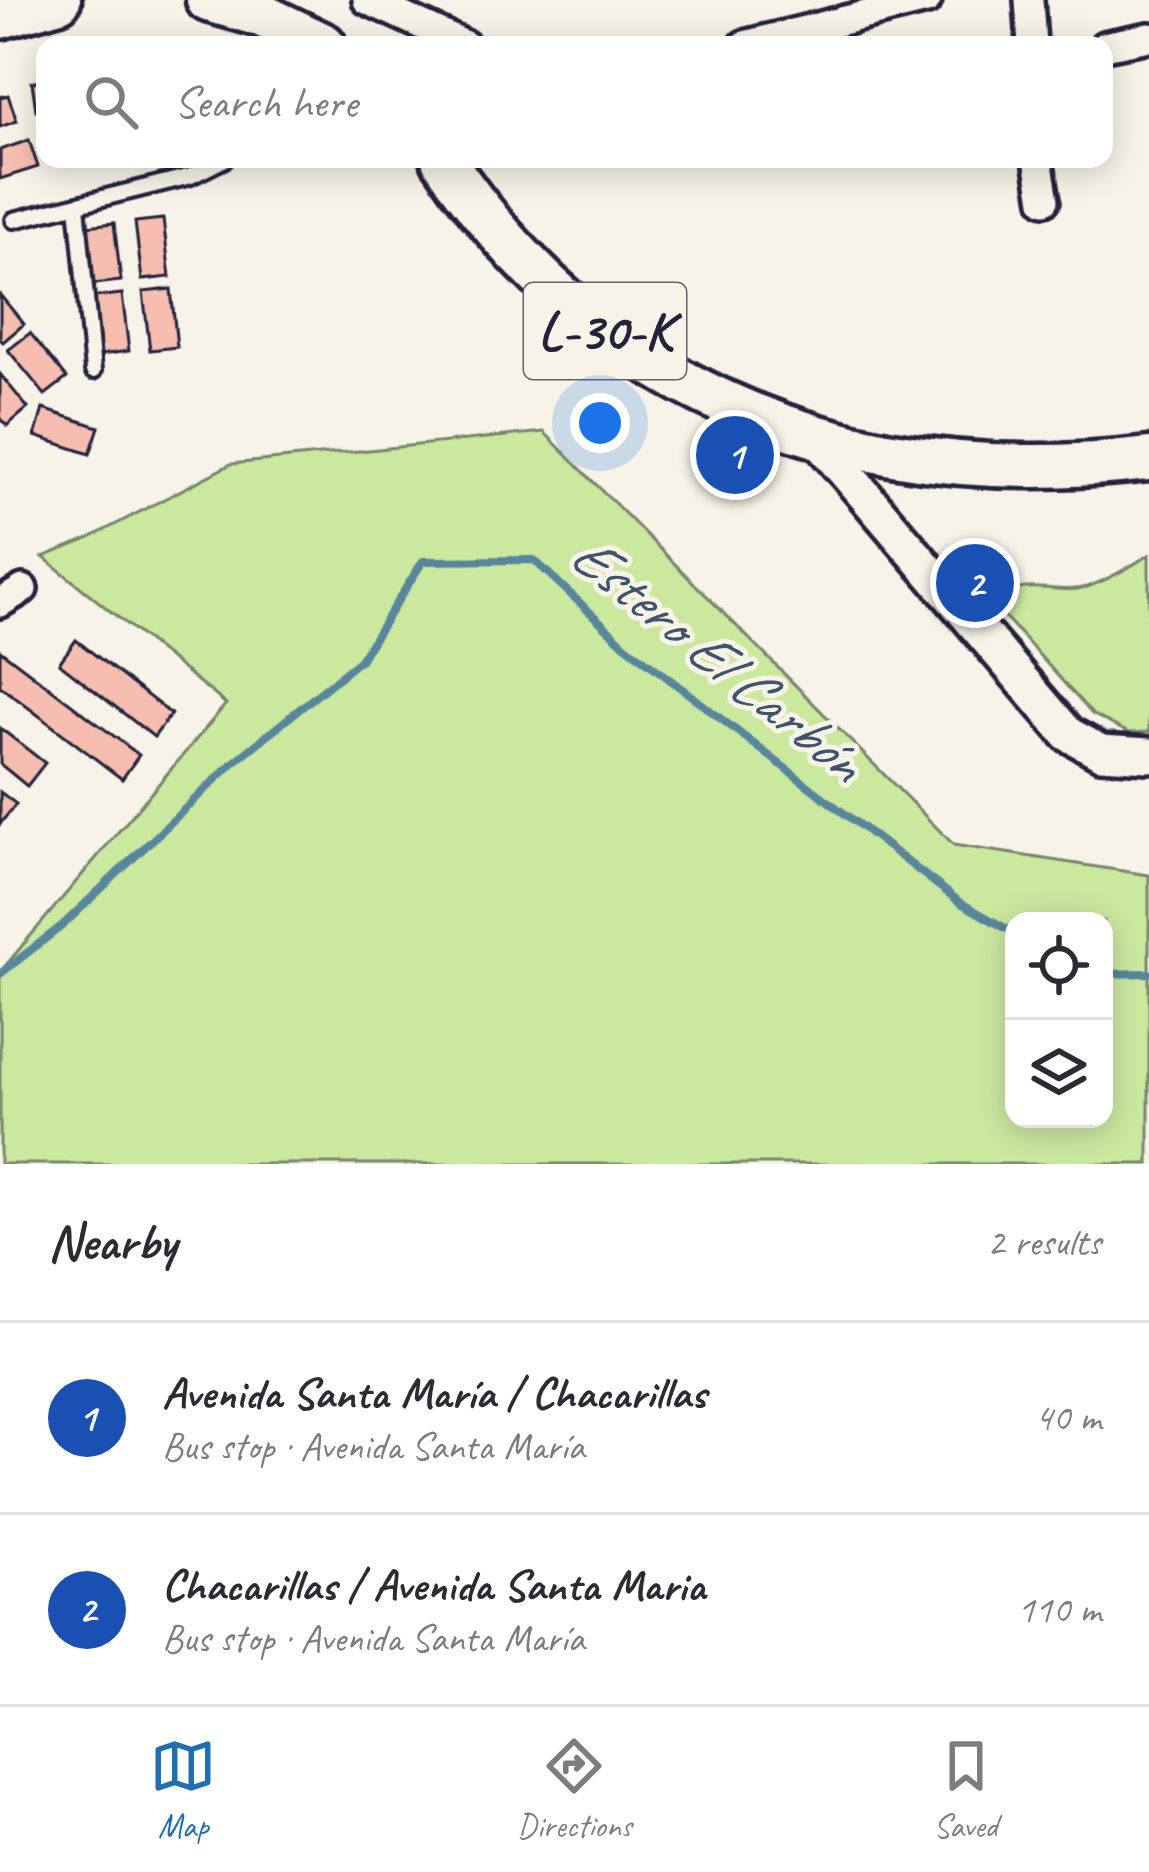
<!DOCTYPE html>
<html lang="en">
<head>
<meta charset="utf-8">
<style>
	body { margin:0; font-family:Caveat,sans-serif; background:#f2f2f3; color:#2b2b33 }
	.controls { position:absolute; right:36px; bottom:36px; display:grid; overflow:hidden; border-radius:24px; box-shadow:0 6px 30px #0003 }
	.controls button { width:108px; height:108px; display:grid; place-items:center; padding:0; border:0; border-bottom:3px solid #e1e1e2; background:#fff; color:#2b2b33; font:60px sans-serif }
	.you { position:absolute; left:600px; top:423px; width:42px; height:42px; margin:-30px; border:9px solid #fff; border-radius:50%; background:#1a73e8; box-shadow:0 0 0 18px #1a73e833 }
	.badge { display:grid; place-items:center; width:78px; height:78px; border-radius:50%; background:#1f6fb2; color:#fff; font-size:39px; font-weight:700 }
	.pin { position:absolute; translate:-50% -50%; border:6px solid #fff; box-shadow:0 3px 12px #0006 }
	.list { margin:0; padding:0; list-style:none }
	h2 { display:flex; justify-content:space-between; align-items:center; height:156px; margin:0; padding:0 48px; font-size:51px }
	h2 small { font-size:39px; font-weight:400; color:#7c7c81 }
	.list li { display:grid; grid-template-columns:78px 1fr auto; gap:36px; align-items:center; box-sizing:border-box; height:192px; padding:0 48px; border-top:3px solid #e1e1e2 }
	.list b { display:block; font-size:45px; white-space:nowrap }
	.list p { margin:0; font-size:39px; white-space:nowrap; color:#7c7c81 }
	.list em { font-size:39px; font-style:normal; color:#7c7c81 }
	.icon { flex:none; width:66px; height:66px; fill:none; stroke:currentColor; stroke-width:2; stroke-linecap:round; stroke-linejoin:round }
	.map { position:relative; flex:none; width:1149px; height:1164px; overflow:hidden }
	.search { position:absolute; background:#fff; box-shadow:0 6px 30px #0003; left:36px; right:36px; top:36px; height:132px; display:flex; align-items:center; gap:30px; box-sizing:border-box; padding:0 42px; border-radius:24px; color:#7c7c81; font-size:45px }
	.sheet { height:540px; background:#fff }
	nav { display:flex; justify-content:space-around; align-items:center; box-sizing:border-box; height:168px; border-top:3px solid #e1e1e2; background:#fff; font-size:33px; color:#7c7c81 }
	nav a { display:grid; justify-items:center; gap:6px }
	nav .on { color:#1f6fb2 }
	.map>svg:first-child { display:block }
	.green { fill:#cbe89f; stroke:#76856d; stroke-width:3; fill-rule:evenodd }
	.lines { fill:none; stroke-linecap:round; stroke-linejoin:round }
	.stream { stroke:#59869c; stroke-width:8 }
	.building { fill:#f7bdb1; stroke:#22223b; stroke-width:3 }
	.service-casing { stroke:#22223b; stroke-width:22 }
	.minor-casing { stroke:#22223b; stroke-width:36 }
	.tertiary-casing { stroke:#22223b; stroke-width:42 }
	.primary-casing { stroke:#22223b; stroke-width:51 }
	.service { stroke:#f7f3e8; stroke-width:14 }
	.minor { stroke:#f7f3e8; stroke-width:27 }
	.tertiary { stroke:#f7f3e8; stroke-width:33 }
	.primary { stroke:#f7f3e8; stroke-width:42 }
	.labels { text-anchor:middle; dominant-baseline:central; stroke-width:10; stroke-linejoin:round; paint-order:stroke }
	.shield { fill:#f7f3e8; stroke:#62616f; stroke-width:3 }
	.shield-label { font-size:54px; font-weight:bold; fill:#22223b }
	.water-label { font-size:60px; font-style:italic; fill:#3d546b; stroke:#f7f3e8 }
</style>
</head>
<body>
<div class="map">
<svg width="1149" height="1164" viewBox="0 0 1149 1164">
	<rect width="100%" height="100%" fill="#f7f3e8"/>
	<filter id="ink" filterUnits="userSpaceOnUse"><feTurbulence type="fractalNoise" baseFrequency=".00833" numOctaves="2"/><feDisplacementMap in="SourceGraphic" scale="24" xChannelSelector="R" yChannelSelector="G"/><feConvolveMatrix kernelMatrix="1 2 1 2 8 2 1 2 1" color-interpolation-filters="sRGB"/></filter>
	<g filter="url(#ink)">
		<g class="green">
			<path d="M544 432 954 845 1149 875V1164H0V972L226 704 43 557 86 540 231 464ZM1014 921H1104V1119H1014Z"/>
			<path d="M1149 555V732L1129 733 1092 714 996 607C1017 572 1055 597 1087 587 1110 579 1129 567 1149 555Z"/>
		</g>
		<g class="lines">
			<g class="stream">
				<polyline points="0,974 63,925 233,763 360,660 423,561 534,560 625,645 961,903 1014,933"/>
				<polyline points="1104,974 1149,973"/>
			</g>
		</g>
		<g class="building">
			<polygon points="45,80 45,109 36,110 32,82"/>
			<polygon points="8,95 17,121 0,127 0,97"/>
			<polygon points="29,140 38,167 0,179 0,150"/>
			<polygon points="163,219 170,277 142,280 135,222"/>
			<polygon points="114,223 121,281 93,284 86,226"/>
			<polygon points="171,289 177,347 150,350 143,292"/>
			<polygon points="122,294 129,351 101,355 94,297"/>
			<polygon points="0,295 24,324 3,342 0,339"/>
			<polygon points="30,333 67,378 45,395 8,350"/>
			<polygon points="0,374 28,408 7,426 0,418"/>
			<polygon points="43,409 99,427 90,454 35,436"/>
			<polygon points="76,640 171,714 154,737 59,663"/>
			<polygon points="0,650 139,755 122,779 0,686"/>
			<polygon points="0,728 45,763 27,786 0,764"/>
			<polygon points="0,792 16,804 0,824"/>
		</g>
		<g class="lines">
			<g class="service-casing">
				<g id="service">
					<polyline points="77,205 93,371"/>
					<polyline points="14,220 191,176 225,159"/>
				</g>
			</g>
			<g class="minor-casing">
				<g id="minor">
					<polyline points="367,0 465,45"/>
					<polyline points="1029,0 1032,45"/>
					<polyline points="744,45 927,0"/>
					<polyline points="1104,46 1149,37"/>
					<polyline points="1038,159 1045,200"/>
					<polyline points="0,603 23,589"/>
				</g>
			</g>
			<g class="tertiary-casing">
				<polyline id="tertiary" points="816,438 1068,734 1101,752 1149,755"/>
			</g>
			<g class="primary-casing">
				<g id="primary">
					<polyline points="208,0 261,15 324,45"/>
					<polyline points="0,17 59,0"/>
					<path d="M443 159C607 404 864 493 1149 459"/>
				</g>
			</g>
			<use href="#service" class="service"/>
			<use href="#minor" class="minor"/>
			<use href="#tertiary" class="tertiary"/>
			<use href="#primary" class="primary"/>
		</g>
	</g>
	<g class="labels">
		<rect class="shield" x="524" y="283" width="162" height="96" rx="9"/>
		<g class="shield-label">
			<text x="605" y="331">L-30-K</text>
		</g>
		<g class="water-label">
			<text transform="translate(717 657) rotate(39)">Estero El Carbón</text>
		</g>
	</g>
</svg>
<div class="controls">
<button><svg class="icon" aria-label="locate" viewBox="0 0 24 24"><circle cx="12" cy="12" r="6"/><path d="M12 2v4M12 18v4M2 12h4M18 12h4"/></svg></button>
<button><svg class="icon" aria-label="layers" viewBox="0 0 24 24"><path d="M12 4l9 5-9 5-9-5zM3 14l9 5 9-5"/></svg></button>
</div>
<div class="you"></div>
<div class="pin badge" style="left:735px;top:455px;background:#1a4fb4">1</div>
<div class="pin badge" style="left:975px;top:583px;background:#1a4fb4">2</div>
<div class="search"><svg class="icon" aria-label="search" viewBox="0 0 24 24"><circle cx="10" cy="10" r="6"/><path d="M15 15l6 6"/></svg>Search here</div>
</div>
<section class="sheet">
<h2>Nearby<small>2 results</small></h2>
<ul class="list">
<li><span class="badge" style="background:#1a4fb4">1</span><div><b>Avenida Santa María / Chacarillas</b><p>Bus stop · Avenida Santa María</p></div><em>40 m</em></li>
<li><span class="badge" style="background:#1a4fb4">2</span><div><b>Chacarillas / Avenida Santa Maria</b><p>Bus stop · Avenida Santa María</p></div><em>110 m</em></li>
</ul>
</section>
<nav>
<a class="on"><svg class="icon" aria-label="map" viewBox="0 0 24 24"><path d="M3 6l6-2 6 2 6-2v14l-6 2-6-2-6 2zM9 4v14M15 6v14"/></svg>Map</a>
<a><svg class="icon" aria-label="directions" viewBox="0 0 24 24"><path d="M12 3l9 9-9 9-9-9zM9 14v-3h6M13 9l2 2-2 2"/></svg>Directions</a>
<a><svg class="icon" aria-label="saved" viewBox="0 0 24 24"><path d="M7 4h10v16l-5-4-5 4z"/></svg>Saved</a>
</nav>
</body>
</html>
